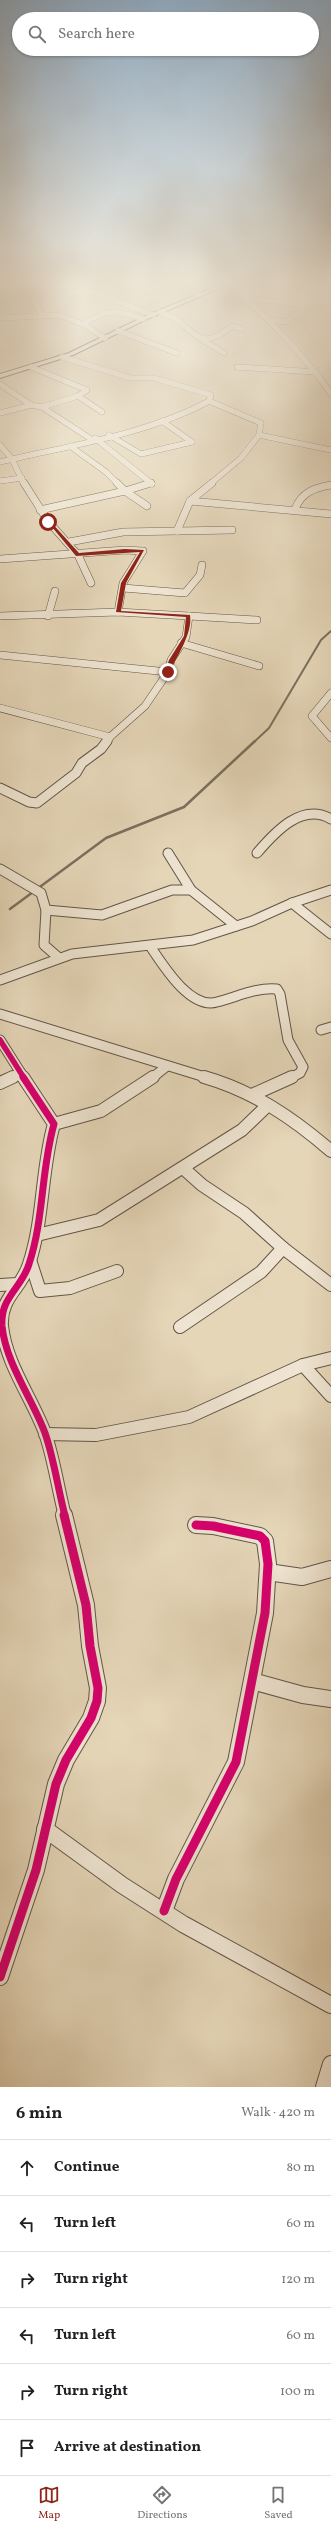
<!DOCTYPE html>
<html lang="en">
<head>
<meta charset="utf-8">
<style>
	body { margin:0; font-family:Vollkorn,serif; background:#f6f6f6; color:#202124 }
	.stop { position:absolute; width:12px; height:12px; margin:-9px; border:3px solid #8f2418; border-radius:50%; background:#fff }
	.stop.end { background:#8f2418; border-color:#fff; box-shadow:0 1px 4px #0008 }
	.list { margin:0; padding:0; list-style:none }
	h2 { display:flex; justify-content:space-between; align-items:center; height:52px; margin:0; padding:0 16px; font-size:17px }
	h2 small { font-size:13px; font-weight:400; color:#757577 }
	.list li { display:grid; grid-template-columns:26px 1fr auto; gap:12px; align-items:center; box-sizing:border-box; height:56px; padding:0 16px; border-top:1px solid #e0e0e0 }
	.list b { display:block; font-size:15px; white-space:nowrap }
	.list em { font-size:13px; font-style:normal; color:#757577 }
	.icon { flex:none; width:22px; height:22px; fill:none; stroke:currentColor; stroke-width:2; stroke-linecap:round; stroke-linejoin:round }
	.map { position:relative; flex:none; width:331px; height:2087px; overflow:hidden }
	.search { position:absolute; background:#fff; box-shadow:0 1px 3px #0004; left:12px; right:12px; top:12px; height:44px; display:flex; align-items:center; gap:10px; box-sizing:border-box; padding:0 14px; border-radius:22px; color:#757577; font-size:15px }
	.sheet { height:388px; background:#fff }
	nav { display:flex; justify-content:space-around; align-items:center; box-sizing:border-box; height:56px; border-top:1px solid #e0e0e0; background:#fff; font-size:11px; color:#757577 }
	nav a { display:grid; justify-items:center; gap:2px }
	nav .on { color:#8f2418 }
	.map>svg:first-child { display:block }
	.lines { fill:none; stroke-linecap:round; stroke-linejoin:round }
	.stream-far1 { stroke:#7c6f5f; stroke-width:2 }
	.stream { stroke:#7c6f5f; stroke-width:2.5 }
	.street-far4-casing { stroke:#625649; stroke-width:6 }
	.street-far3-casing { stroke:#625649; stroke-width:8 }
	.street-far2-casing { stroke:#625649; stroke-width:11 }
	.street-far1-casing { stroke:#625649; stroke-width:14 }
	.street-casing { stroke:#625649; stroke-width:18 }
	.secondary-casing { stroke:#372c24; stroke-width:2 }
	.street-far4 { stroke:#eee4d1; stroke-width:5.5 }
	.street-far3 { stroke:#eee4d1; stroke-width:7 }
	.street-far2 { stroke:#eee4d1; stroke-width:9 }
	.street-far1 { stroke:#eee4d1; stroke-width:12 }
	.street { stroke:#eee4d1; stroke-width:16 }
	.secondary { fill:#eee4d1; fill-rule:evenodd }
	.cycleway-far2-casing { stroke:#eee4d1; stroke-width:8 }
	.cycleway-far1-casing { stroke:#eee4d1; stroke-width:10 }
	.cycleway-casing { stroke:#eee4d1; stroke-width:12 }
	.cycleway-far2 { stroke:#d6006c; stroke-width:5.5 }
	.cycleway-far1 { stroke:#d6006c; stroke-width:7 }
	.cycleway { stroke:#d6006c; stroke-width:9 }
	.route { fill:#8f2418 }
</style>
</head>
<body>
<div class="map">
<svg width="331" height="2087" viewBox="0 0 331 2087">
	<rect width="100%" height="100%" fill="#e5d6b8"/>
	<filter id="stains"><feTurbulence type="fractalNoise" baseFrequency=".005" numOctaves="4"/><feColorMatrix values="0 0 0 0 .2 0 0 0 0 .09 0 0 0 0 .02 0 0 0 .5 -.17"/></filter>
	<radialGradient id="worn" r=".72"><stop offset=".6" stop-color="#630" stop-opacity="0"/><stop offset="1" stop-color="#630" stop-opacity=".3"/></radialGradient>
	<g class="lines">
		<polyline class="stream-far1" points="254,742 269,728 321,640 331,631"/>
		<polyline class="stream" points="10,909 106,838 184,807 255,741"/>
		<g class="street-far4-casing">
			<g id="street-far4">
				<polyline points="78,286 153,315"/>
				<polyline points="172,286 199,294"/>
				<path d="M232 286C268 319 303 353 331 394"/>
				<polyline points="137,294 160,286"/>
				<polyline points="302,294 304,303 302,304"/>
				<polyline points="245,298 302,304 304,308 286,322 269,320"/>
				<polyline points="304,303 331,303"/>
				<path d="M160 312C167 315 177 318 182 324 205 344 207 343 233 326L242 329"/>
				<polyline points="43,315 33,300 35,298 89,291"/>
				<path d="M0 318 59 315 83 324C108 308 116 310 143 319"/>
				<polyline points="83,324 105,338"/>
				<polyline points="118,331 177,353"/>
				<polyline points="201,339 224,353"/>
				<polyline points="62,357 130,378 154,378 211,395 209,401"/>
				<polyline points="31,367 87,390 78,396 102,412"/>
				<polyline points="237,367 316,372"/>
				<polyline points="0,384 31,405"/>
				<polyline points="42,407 91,439"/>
				<polyline points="0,413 31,405 42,407 78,396"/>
				<polyline points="162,421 192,442"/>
				<polyline points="109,435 141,454 192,442"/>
				<polyline points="95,438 152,484"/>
				<polyline points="0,445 12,459 24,484"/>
				<polyline points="70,446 106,472 118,484"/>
				<path d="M0 462C67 446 149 434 209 401L261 423 259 435"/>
				<polyline points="0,481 22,478"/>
				<polyline points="210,484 241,458 259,435 331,450"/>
			</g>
		</g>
		<g class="street-far3-casing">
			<g id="street-far3">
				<polyline points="24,483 48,521 78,555 91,583"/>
				<polyline points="212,483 190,501 331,514"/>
				<polyline points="125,491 151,483"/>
				<polyline points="125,491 147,506"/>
				<path d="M295 509C302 492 314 488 331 485"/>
				<polyline points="40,510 125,491 117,483"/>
				<polyline points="177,531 190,501"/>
				<polyline points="69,542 123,532 232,530"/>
				<polyline points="0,559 125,550 143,551 123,583 118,612"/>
				<polyline points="123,588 185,593 200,575 202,565"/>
				<polyline points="0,616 118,612 189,616 186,637 171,660 168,672 145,706 110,737 0,708"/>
				<polyline points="48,616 55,591"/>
				<polyline points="189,616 257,620"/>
				<polyline points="181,643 259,666"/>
				<polyline points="0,655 168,672"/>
				<polyline points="331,693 312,716 331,738"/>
				<polyline points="107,742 110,737"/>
			</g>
		</g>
		<g class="street-far2-casing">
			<g id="street-far2">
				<polyline points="0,788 29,802 37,803 76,773 82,763 101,749 107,741"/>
				<polyline points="168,853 191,890"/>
				<path d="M257 853C275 832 302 802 331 819"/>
				<polyline points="0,869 41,893 46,910 44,945 59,958"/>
				<polyline points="292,903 331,934"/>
				<polyline points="46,910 102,915 172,890 191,890 236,926"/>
				<path d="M150 946C163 965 190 1010 217 1002 237 997 256 987 277 989L280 994 288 1040 303 1067 300 1073 290 1078"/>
				<polyline points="0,980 72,954 193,940 252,921 292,903 331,890"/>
				<polyline points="0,1014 208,1078"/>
				<polyline points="321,1030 331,1027"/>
				<polyline points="0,1040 24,1078"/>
				<polyline points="11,1078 21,1073"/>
				<polyline points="152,1078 167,1066"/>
			</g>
		</g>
		<g class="street-far1-casing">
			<g id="street-far1">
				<path d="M23 1077 54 1124C41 1170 44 1219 29 1264 22 1288 0 1297 2 1326 6 1364 32 1398 45 1433 54 1459 58 1489 65 1516"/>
				<path d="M204 1077C253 1091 293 1118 331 1151"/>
				<polyline points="0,1083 13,1077"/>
				<polyline points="252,1095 292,1077"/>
				<polyline points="54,1124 101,1111 153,1077"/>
				<polyline points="37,1235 99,1220 242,1130 268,1105"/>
				<polyline points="283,1248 331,1285"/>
				<polyline points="31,1263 40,1291 70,1288 117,1271"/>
				<polyline points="0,1285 17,1284"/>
				<polyline points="180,1327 261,1272 283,1248 244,1213 202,1185 183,1168"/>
				<polyline points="303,1365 331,1396"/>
				<polyline points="45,1434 96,1435 189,1417 303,1365 331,1358"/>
			</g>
		</g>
		<g class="street-casing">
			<g id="street">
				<polyline points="268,1572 302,1577 331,1569"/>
				<polyline points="252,1681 303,1695 331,1699"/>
				<polyline points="45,1829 122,1885 183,1924 331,2005"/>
				<polyline points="164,1911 176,1879 236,1762 265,1613 268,1564 265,1541 260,1536 213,1526 196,1525"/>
				<polyline points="0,1977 36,1870 56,1784 66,1760 91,1718 97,1701 98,1688 90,1646 86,1605 64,1515"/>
				<polyline points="324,2087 331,2064"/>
			</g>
		</g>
		<g class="secondary-casing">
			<polygon id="secondary" points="217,286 225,286 145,320 73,355 0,378 0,374 69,353 141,318"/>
		</g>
		<use href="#street-far4" class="street-far4"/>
		<use href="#street-far3" class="street-far3"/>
		<use href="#street-far2" class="street-far2"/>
		<use href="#street-far1" class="street-far1"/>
		<use href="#street" class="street"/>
		<use href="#secondary" class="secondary"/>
		<g class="cycleway-far2-casing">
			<polyline id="cycleway-far2" points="0,1040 24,1078"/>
		</g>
		<g class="cycleway-far1-casing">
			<path id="cycleway-far1" d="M23 1077 54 1124C41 1170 44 1219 29 1264 22 1288 0 1297 2 1326 6 1364 32 1398 45 1433 54 1459 58 1489 65 1516"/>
		</g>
		<g class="cycleway-casing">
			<g id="cycleway">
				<polyline points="164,1911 176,1879 236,1762 265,1613 268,1564 265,1541 260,1536 213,1526 196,1525"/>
				<polyline points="0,1977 36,1870 56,1784 66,1760 91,1718 97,1701 98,1688 90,1646 86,1605 64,1515"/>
			</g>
		</g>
		<use href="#cycleway-far2" class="cycleway-far2"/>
		<use href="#cycleway-far1" class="cycleway-far1"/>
		<use href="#cycleway" class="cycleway"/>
	</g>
	<linearGradient id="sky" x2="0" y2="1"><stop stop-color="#8faac1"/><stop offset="0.49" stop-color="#f3eddf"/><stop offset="1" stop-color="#f3eddf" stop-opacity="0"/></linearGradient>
	<rect width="331" height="578" fill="url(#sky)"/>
	<path class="route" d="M47 521H50L79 553 125 549 144 550 126 583 121 611 190 615C193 633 177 656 169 673L165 672 169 660 184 636 186 617 116 612 121 583 140 552 76 556Z"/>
	<rect width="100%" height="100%" filter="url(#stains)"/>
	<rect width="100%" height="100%" fill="url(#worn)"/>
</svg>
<div class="stop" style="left:48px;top:522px"></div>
<div class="stop end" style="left:168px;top:672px"></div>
<div class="search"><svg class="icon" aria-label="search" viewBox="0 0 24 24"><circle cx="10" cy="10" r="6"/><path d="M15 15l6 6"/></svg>Search here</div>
</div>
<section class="sheet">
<h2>6 min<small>Walk · 420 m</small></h2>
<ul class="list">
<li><svg class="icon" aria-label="ahead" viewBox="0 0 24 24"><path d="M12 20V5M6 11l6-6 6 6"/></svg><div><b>Continue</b></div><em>80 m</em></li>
<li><svg class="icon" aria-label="left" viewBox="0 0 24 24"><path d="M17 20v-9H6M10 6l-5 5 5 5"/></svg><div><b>Turn left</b></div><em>60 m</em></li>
<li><svg class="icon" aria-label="right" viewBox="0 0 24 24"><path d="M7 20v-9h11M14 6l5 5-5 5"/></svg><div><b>Turn right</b></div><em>120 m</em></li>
<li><svg class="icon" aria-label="left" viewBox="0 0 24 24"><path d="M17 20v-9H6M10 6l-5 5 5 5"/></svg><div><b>Turn left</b></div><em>60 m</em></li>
<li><svg class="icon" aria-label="right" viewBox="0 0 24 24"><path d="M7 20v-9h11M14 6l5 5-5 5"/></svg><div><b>Turn right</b></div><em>100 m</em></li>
<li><svg class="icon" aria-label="arrive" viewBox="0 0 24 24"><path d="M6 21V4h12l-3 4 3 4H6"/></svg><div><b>Arrive at destination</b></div></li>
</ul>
</section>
<nav>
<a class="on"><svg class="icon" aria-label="map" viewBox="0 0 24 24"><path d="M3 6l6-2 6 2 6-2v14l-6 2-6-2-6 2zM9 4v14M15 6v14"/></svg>Map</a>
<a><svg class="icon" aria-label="directions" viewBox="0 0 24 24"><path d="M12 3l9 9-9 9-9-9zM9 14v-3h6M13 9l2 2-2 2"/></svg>Directions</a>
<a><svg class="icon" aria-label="saved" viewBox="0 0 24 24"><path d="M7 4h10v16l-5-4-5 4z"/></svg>Saved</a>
</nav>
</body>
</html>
